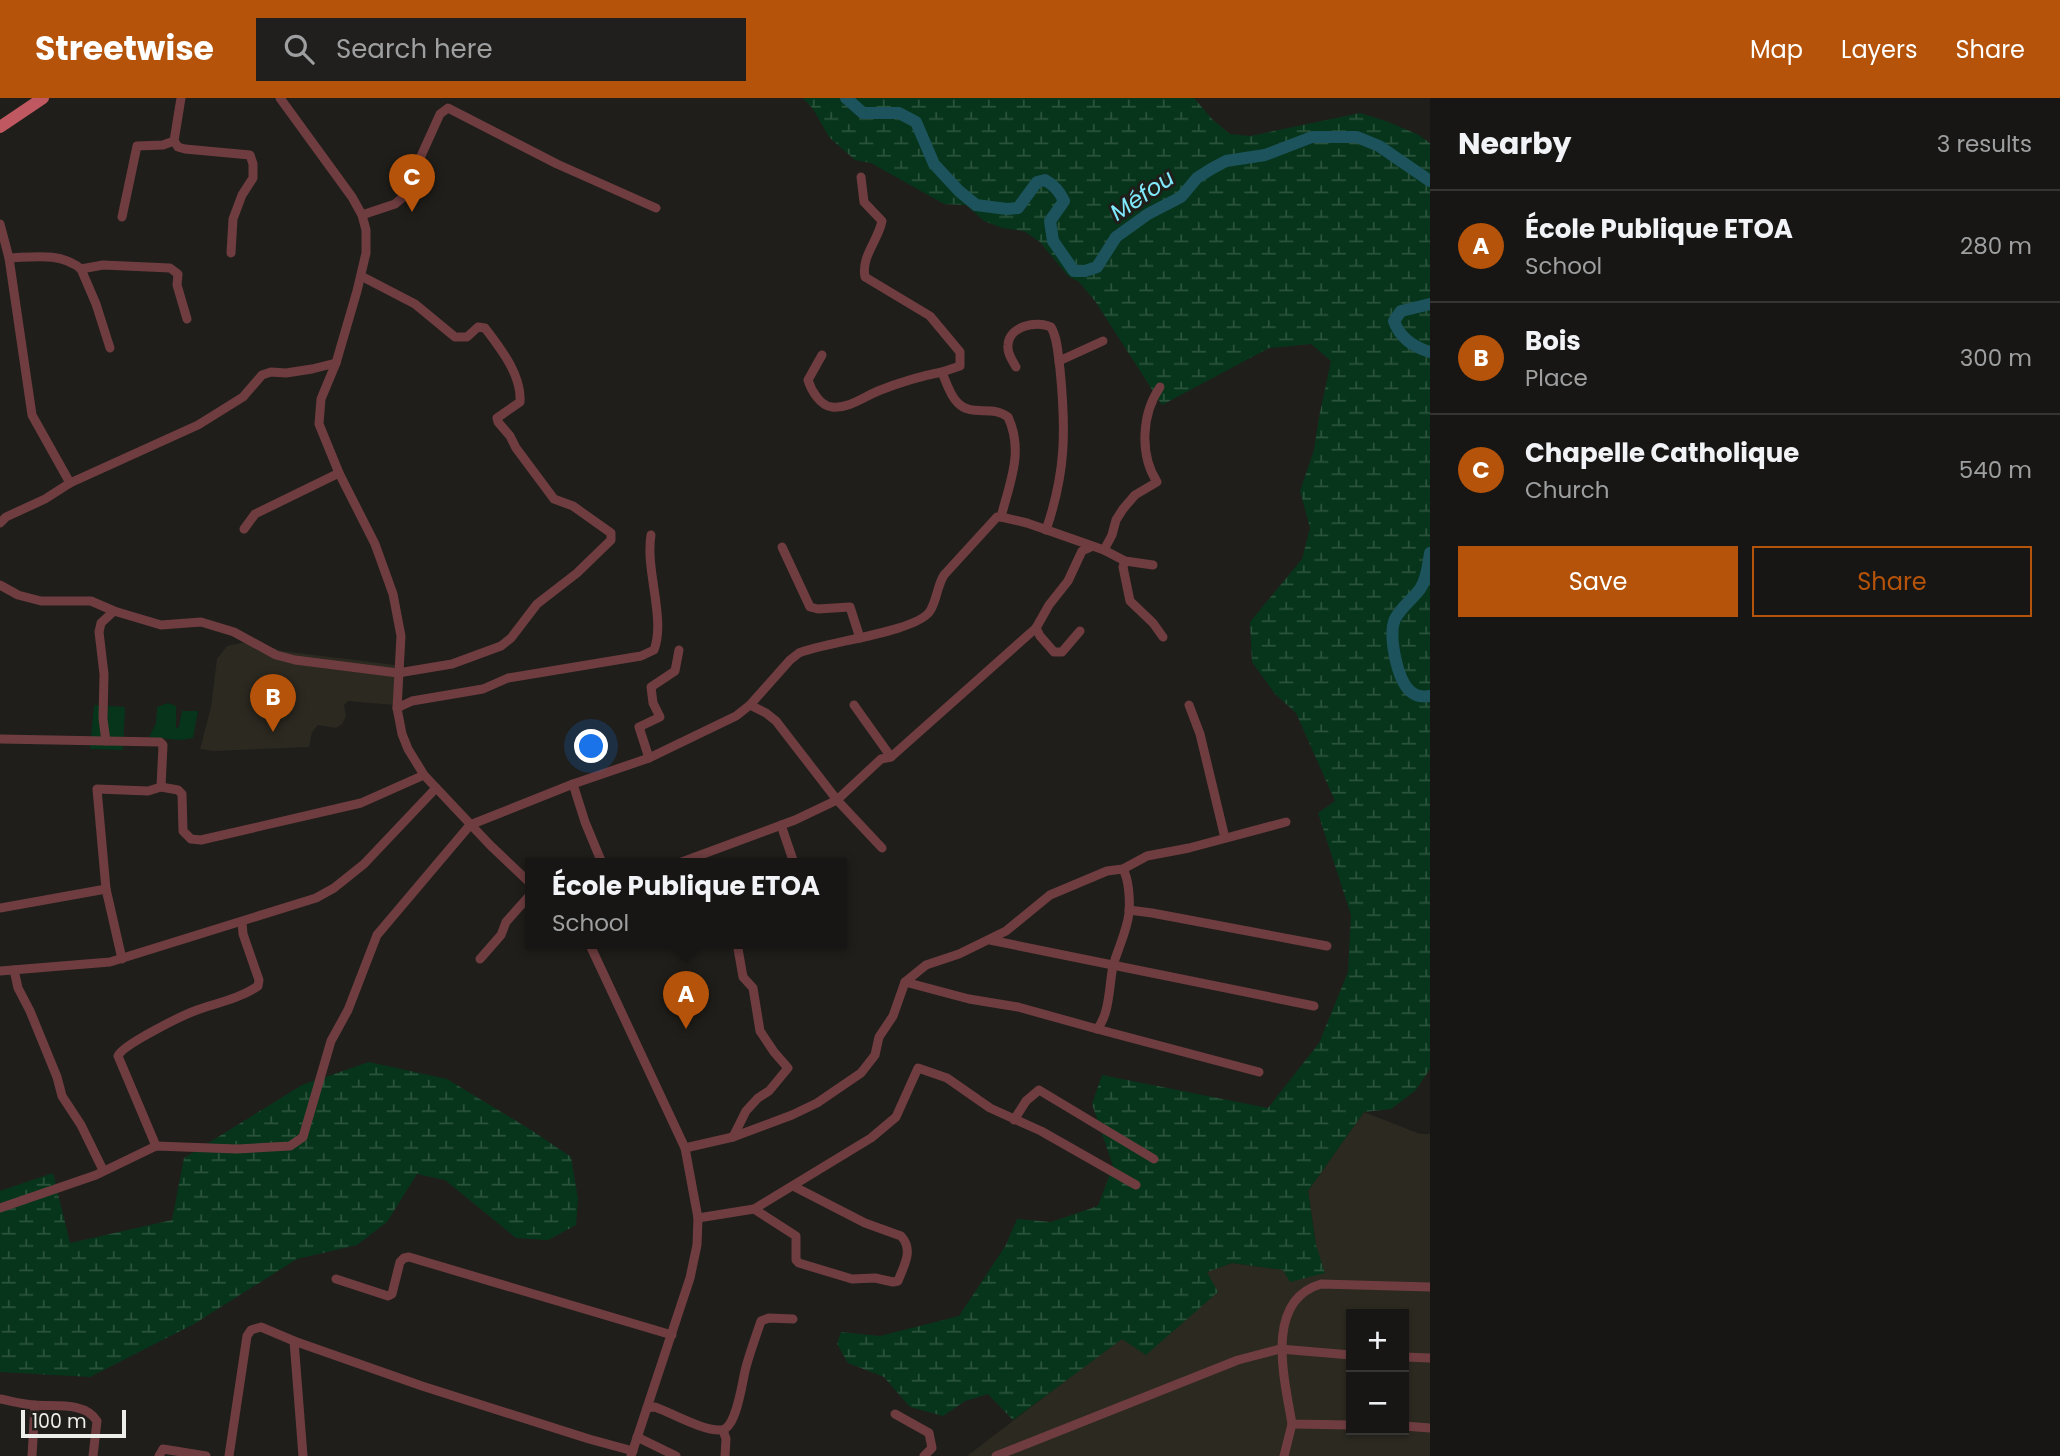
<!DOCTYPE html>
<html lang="en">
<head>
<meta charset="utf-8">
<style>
	body { margin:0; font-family:Poppins,sans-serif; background:#201f1d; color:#f1f3f6 }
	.controls { position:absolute; right:21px; bottom:21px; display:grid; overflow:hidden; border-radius:0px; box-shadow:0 2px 5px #0004 }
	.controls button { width:63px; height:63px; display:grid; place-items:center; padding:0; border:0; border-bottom:2px solid #363534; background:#171614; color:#f1f3f6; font:35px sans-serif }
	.scale { position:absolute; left:21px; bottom:18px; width:105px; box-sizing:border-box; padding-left:7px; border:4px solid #ededea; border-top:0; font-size:19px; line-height:24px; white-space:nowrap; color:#ededea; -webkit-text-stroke:5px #1f1e1a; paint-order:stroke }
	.you { position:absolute; left:592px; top:649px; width:24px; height:24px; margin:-18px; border:5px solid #fff; border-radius:50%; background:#1a73e8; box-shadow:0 0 0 10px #1a73e833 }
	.badge { display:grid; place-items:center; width:46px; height:46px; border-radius:50%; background:#b45309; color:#fff; font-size:23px; font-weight:700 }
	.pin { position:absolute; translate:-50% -58px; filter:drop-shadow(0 2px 4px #0008) }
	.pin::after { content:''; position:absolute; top:37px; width:24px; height:21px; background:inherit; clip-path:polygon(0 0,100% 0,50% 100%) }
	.popup { position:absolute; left:525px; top:760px; width:322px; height:91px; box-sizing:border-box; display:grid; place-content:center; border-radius:0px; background:#171614; filter:drop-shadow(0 2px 5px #0005); font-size:23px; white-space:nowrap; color:#9e9fa0 }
	.popup b { font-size:26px; color:#f1f3f6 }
	.popup::after { content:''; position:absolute; left:50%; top:100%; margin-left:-14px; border:14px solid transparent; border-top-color:#171614 }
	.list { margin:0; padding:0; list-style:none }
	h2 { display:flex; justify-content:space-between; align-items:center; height:91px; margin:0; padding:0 28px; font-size:30px }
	h2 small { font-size:23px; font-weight:400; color:#9e9fa0 }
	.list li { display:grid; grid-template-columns:46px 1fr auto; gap:21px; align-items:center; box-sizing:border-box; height:112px; padding:0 28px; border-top:2px solid #363534 }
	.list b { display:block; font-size:26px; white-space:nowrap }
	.list p { margin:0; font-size:23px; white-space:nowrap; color:#9e9fa0 }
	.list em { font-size:23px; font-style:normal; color:#9e9fa0 }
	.actions { display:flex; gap:14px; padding:21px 28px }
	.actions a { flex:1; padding:16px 0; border:2px solid #b45309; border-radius:0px; text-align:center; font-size:24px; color:#b45309 }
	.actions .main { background:#b45309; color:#fff }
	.icon { flex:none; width:38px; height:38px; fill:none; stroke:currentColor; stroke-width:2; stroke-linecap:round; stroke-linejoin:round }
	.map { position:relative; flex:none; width:1430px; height:1358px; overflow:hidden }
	header { display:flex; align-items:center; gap:42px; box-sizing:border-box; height:98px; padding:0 35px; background:#b45309; color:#fff }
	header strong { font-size:33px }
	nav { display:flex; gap:38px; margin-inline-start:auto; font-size:24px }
	.search { width:490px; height:63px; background:#201f1d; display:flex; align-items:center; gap:18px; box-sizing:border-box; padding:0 24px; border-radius:0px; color:#9e9fa0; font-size:26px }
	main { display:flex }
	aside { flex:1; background:#171614 }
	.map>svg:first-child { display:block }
	.built { fill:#2b2920; fill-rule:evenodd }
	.green { fill:#06351b }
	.wetland { fill:url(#wetland-marsh) }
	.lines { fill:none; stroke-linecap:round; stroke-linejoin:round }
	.river { stroke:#1d535c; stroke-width:12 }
	.minor { stroke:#6f3d40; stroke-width:9 }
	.major { stroke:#bf5860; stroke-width:12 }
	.labels { text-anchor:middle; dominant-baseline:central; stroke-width:6; stroke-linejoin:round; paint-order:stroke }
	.water-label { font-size:23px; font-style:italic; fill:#80e9fc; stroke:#1f1e1a }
</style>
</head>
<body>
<header>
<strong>Streetwise</strong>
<div class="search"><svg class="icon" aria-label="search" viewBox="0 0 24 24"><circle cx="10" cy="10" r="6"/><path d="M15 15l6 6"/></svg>Search here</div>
<nav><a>Map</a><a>Layers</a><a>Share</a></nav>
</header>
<main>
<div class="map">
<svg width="1430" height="1358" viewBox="0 0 1430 1358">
	<defs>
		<pattern id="wetland-marsh" width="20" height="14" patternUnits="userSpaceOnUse" patternTransform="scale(1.75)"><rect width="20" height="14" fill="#06351b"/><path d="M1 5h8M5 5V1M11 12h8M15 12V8" fill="none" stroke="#2b533c"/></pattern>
	</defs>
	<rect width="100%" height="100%" fill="#1f1e1a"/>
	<g class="built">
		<polygon points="246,544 262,546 282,553 395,567 394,607 348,603 344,607 346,618 342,626 336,630 318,627 312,634 309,649 215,653 200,651 211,609 217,561 227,548"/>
		<path d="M1364 1014 1420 1036H1430V1358H967L1207 1174 1232 1165 1283 1172 1316 1147 1308 1093ZM1351 1216H1404V1332H1351Z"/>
	</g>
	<g class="green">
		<polygon points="168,605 176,608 176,630 179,629 182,613 198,613 193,640 180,642 149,639 156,625 157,609"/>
		<polygon points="94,607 125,609 123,652 90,651"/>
	</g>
	<g class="wetland">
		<polygon points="803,0 1194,0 1213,22 1230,36 1250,38 1360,15 1386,23 1417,36 1430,45 1430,971 1415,993 1391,1011 1364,1014 1308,1093 1316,1147 1325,1175 1290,1184 1283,1172 1232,1165 1207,1174 1218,1194 1146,1257 1122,1241 1013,1322 988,1296 965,1303 943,1318 910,1309 884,1279 848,1265 837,1246 841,1234 880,1238 959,1218 1006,1147 1017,1121 1051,1124 1098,1108 1113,1068 1092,1006 1102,977 1268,1010 1319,945 1348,874 1351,817 1318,715 1335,703 1296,615 1275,596 1252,564 1250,524 1302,461 1310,430 1300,393 1314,352 1319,319 1331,263 1311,246 1269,250 1162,307 1095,203 1079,184 1068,178 1040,144 1024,133 1002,130 984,123 966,107 944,106 871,65 855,62 829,39 813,11"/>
		<polygon points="369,964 447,981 531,1032 571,1059 578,1101 576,1127 548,1142 516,1140 445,1082 417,1076 387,1124 357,1147 297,1161 194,1226 90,1279 0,1274 0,1093 53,1075 70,1145 172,1122 184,1060 302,987"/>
	</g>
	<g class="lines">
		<g class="river">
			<path d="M846 0 863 15H899L916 24 934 66 959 93 976 107 1007 111 1018 110 1037 84 1045 82C1054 87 1060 94 1064 103L1050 123 1053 143 1074 173H1085L1097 169 1116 139 1148 116 1181 99 1197 80 1211 71 1226 63 1265 57 1312 39H1357L1379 48 1430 83"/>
			<path d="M1430 206 1401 213 1394 223C1400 240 1413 249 1430 254"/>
			<path d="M1430 455C1428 467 1427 481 1420 491 1412 502 1401 509 1395 521 1388 537 1397 581 1410 593 1415 598 1423 599 1430 598"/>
		</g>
		<g class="minor">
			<polyline points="280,0 352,99 362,117 366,132 366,155 357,193 336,265 321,301 319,326 339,375 375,446 393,496 401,538 397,610 402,636 408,651 424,677 490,747 530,785"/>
			<polyline points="174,43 178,49 185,51 250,57 253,66 253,80 242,97 233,121 231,155"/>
			<path d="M861 79 864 104 882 123C878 143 861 158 865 179L930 218 960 254V268L942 274"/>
			<polyline points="362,117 395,106 402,100 440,16 448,10 557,66 656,110"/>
			<polyline points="122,119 137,48 163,47 174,43 181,0"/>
			<polyline points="0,126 9,160 32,317 70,385"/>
			<path d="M9 160C34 159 61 154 81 171L103 167 170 170 178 176 177 187 187 221"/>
			<polyline points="81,171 96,206 110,250"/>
			<polyline points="1059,263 1103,243"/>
			<path d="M1016 269C1012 262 1007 255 1008 247 1009 228 1037 222 1051 229 1058 241 1058 258 1060 271 1066 332 1066 374 1046 432"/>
			<polyline points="1001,419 1027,425 1104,452 1125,463 1153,467"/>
			<polyline points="0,425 6,419 45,401 70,385 198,327 243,299 262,277 271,274 286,275 312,271 336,265"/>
			<polyline points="244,431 255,416 339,375"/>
			<polyline points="782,449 810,509 818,511 850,509 860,540"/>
			<path d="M1104 452 1112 437 1116 422 1123 411 1135 397 1157 384C1139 356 1142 315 1160 289"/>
			<polyline points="1125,463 1123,469 1130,503 1153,525 1163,539"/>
			<path d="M0 487 18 497 41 503H91L114 513 161 527 201 524 234 534 276 557 295 562 398 575 452 566 501 548 511 540 537 506 577 475 611 442V435L573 408 554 401 516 350 510 338 498 324 497 320 520 304C522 277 500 250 485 230L478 229 467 239H455L415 206 361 178"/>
			<polyline points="1036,530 1040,538 1054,554 1062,554 1080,533"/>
			<polyline points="750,607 766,615 776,623 837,702 881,661 891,659 854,607"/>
			<polyline points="1189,607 1200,636 1225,740"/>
			<path d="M397 610 412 603 483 591 508 580 641 558 654 552C666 521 645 472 651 437"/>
			<polyline points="0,641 160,644 163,647 161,689"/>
			<polyline points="106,643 103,621 104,576 99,534 101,525 114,513"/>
			<polyline points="891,659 1036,530 1049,507 1068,483 1082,453 1091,449"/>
			<polyline points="649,660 639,629 660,619 653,605 651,589 675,573 679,552"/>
			<polyline points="781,727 794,765"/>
			<path d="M602 765 585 724 573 686 649 660 736 618 750 607 790 562 799 555C825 544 917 534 930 513 937 502 937 488 944 477L997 419H1001C1010 384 1024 353 1008 319 992 306 971 320 957 304 950 297 946 284 942 274 921 278 898 285 878 293 864 299 848 311 832 309 820 308 811 292 808 282L822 257"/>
			<polyline points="679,765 795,722 837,702 882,750"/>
			<polyline points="0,810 106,791"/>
			<polyline points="1129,812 1152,815 1327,848"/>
			<polyline points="990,842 1314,908"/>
			<polyline points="589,845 685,1050 698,1120 697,1147 690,1180 631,1358"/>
			<polyline points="122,861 106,791 97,691 148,693 161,689 178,692 182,696 183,733 191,741 201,742 361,705 424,677"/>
			<polyline points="480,861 501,837 506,824 530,797"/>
			<polyline points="14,872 18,890 30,913 57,979 62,998 81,1027 103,1072"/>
			<polyline points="0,873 110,864 316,800 334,790 364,766 436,690"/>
			<path d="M905 884 969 901 1018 909 1097 931C1110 916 1109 887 1113 868 1118 850 1127 833 1129 815 1130 802 1129 782 1123 771"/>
			<polyline points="1097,931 1259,974"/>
			<polyline points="1014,1022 1026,1003 1039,992 1154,1061"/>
			<polyline points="733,1039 746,1013 758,1000 769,993 788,970 774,954 760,933 753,890 743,879 737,845"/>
			<path d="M156 1048 118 958C122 947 183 917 197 912 217 905 241 900 258 888L259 882 243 836 242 824"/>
			<polyline points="685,1050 733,1039 792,1017 817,1005 861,975 875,957 879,939 893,918 905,884 926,867 959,856 1006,833 1050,797 1107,773 1123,771 1147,758 1189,750 1286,724"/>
			<polyline points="0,1110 96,1077 156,1048 237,1051 290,1048 303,1039 331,943 348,912 377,837 470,727 573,686"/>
			<path d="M754 1111 796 1138V1162L799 1165 852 1181 875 1180 893 1184 898 1183C904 1167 914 1152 901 1138L865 1125 793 1088"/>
			<polyline points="698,1120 754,1111 871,1040 896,1019 918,970 947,980 990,1010 1041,1033 1136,1087"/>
			<polyline points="336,1181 388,1198 392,1196 400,1164 404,1160 409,1159 672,1237"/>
			<polyline points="294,1243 303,1358"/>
			<polyline points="1404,1259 1430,1260"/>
			<path d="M0 1301C11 1303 22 1306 34 1307 53 1309 85 1303 97 1323L93 1358"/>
			<path d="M647 1310 655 1309C672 1315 703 1333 721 1332 737 1331 742 1283 746 1269 750 1254 756 1238 761 1223L769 1220 793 1221"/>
			<polyline points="895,1316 929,1335 932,1350 924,1358"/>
			<path d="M1351 1327 1292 1326C1285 1283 1263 1203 1321 1186L1430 1189"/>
			<polyline points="1404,1328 1430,1330"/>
			<polyline points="723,1332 726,1341 725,1358"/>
			<polyline points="637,1339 676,1358"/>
			<polyline points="32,1358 35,1307"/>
			<polyline points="159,1358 163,1351 206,1358"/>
			<polyline points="229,1358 247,1238 251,1232 261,1229 294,1243 422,1288 589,1341 633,1353"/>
			<polyline points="996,1358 1238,1262 1280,1251 1351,1257"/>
			<polyline points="1284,1358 1292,1326"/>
		</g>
		<polyline class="major" points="0,29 43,0"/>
	</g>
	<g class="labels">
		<g class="water-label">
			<text transform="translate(1142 97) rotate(-34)">Méfou</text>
		</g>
	</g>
</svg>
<div class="controls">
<button>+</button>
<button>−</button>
</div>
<div class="scale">100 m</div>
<div class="you"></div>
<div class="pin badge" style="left:686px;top:931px">A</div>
<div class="popup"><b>École Publique ETOA</b>School</div>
<div class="pin badge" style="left:273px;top:634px">B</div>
<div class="pin badge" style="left:412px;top:114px">C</div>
</div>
<aside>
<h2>Nearby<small>3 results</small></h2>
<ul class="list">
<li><span class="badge">A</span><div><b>École Publique ETOA</b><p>School</p></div><em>280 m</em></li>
<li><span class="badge">B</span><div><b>Bois</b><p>Place</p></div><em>300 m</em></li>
<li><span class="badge">C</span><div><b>Chapelle Catholique</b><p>Church</p></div><em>540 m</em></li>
</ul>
<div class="actions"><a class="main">Save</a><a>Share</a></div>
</aside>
</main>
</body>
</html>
